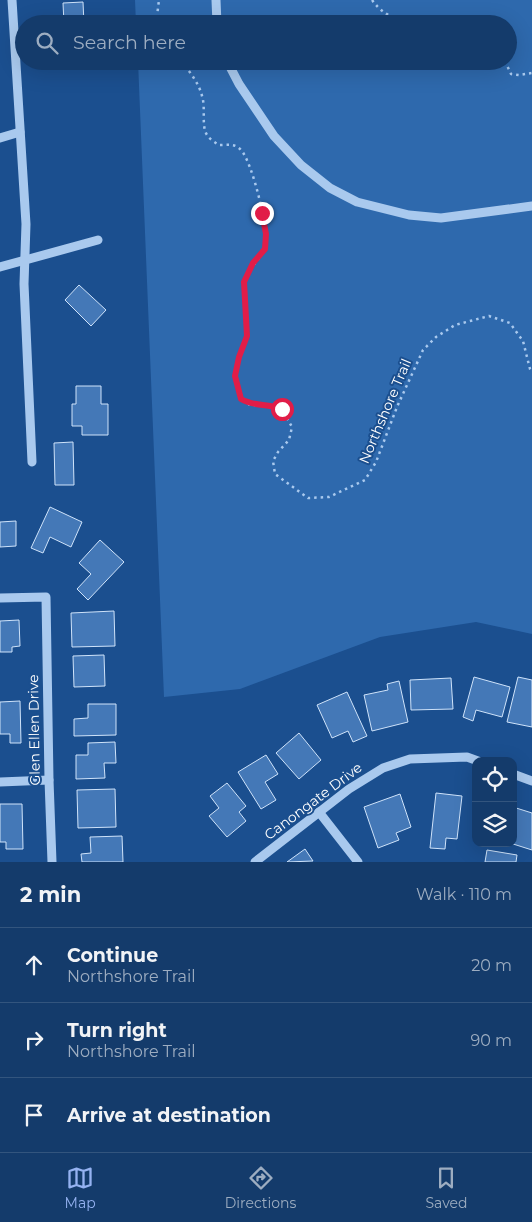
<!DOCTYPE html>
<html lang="en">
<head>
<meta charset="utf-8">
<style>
	body { margin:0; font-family:Montserrat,sans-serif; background:#214673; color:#f1f3f6 }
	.controls { position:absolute; right:15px; bottom:15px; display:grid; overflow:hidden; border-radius:10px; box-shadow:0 5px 20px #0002 }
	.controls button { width:45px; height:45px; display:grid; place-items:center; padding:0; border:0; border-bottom:1px solid #33557e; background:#143b6b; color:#f1f3f6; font:25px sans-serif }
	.stop { position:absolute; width:15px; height:15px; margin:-11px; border:4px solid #e11d48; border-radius:50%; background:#fff }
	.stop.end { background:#e11d48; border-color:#fff; box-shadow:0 1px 5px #0008 }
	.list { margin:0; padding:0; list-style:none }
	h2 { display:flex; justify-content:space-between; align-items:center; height:65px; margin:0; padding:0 20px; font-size:21px }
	h2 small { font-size:16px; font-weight:400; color:#9dadc1 }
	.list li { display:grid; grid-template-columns:32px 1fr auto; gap:15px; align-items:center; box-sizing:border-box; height:75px; padding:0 20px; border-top:1px solid #33557e }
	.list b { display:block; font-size:19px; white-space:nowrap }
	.list p { margin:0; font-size:16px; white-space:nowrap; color:#9dadc1 }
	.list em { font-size:16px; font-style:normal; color:#9dadc1 }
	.icon { flex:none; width:28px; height:28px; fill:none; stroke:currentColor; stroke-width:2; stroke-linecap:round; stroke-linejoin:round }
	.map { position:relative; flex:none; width:532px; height:862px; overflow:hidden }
	.search { position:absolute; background:#143b6b; box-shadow:0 5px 20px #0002; left:15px; right:15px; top:15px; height:55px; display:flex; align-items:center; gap:12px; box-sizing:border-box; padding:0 18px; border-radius:28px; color:#9dadc1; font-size:19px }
	.sheet { height:290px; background:#143b6b }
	nav { display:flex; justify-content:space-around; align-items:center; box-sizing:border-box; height:70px; border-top:1px solid #33557e; background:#143b6b; font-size:14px; color:#9dadc1 }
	nav a { display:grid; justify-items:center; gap:2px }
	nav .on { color:#95b2f1 }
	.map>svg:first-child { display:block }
	.green { fill:#2e69ad }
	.building { fill:#4478b7; stroke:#cfe3fa }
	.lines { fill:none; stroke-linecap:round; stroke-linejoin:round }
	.path { stroke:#a9c9ee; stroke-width:2.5; stroke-dasharray:2.5 4; stroke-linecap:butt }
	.minor { stroke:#a9c9ee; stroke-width:9 }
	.route { stroke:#e11d48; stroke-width:6 }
	.labels { text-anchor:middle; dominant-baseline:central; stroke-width:4; stroke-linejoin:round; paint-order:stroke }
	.street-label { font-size:14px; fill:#fff; stroke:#1b4f8f }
</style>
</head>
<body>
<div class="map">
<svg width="532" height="862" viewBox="0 0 532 862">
	<rect width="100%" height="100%" fill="#1b4f8f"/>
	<polygon class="green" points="135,0 532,0 532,634 476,622 380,637 240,689 164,697 138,61 508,61 508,24 136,24"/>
	<g class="building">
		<polygon points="83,2 84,24 64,24 63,3"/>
		<polygon points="79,285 106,310 91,326 65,300"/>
		<polygon points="76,386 101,386 101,404 108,404 108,435 82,435 82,426 72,426 72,404 76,404"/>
		<polygon points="73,442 74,485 55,485 54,443"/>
		<polygon points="50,507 82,522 71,547 50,537 43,553 31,548"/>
		<polygon points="16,521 16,546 0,547 0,522"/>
		<polygon points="100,540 124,562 88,600 77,589 91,574 79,563"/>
		<polygon points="114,611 115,646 72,647 71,613"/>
		<polygon points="19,620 20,646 12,647 12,652 0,652 0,621"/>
		<polygon points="104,655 105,686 74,687 73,656"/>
		<polygon points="474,677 510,687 502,717 476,710 473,721 463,717"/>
		<polygon points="518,677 532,680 532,727 507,722"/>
		<polygon points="451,678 453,709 411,710 410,680"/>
		<polygon points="399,681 408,722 372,731 364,695 388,690 387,684"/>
		<polygon points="347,692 367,736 353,742 348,731 332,738 317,705"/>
		<polygon points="20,701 21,743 10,743 10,734 0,734 0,702"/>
		<polygon points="88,704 116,704 116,735 74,736 74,719 88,718"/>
		<polygon points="299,733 321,760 299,779 276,753"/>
		<polygon points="115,742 116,763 104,763 105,778 76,779 76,755 88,755 88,743"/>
		<polygon points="266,755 278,774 265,782 276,800 261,809 238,772"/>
		<polygon points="227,783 246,806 239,812 246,821 227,837 209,816 219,808 210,796"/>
		<polygon points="115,789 116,827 78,828 77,790"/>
		<polygon points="436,793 462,796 457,839 446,838 445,849 430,848"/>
		<polygon points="400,794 411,827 396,833 399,840 378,848 364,807"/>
		<polygon points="0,804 22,804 23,849 6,849 6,842 0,842"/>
		<polygon points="513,807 532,813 532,850 510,843 513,843"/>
		<polygon points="122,836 123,862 82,862 81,854 91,853 90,837"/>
		<polygon points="305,849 313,861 287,862"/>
		<polygon points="487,850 517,855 516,862 485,862"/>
	</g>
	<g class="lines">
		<g class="path">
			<path d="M372 0C388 22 404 19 428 24"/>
			<polyline points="156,24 159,0"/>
			<path d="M181 61C189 71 199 83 202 96 206 108 201 126 207 135 209 139 216 143 219 145 227 145 235 143 241 150 252 161 270 233 265 248 261 260 245 270 244 284 243 300 247 317 247 333 247 340 242 348 240 355 233 373 236 381 241 399L250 405H270L282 409 292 427 289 440 278 452 273 461 275 474 308 498 329 497 365 480 376 462 397 407 423 350 436 337 455 325 489 316 510 323 523 341 530 369 532 372"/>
			<polyline points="505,61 511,74 519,75 532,73"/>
		</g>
		<g class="minor">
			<polyline points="12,0 26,224 24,284 32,462"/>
			<polyline points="216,0 217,24"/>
			<polyline points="227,61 239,84 274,136 301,165 330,188 357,202 409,215 441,218 532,206"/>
			<polyline points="0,138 20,132"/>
			<polyline points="0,267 98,240"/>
			<polyline points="0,598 46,597 49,780 52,862"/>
			<polyline points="513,774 532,781"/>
			<polyline points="0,782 49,780"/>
			<polyline points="319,812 358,862"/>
			<polyline points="255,862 349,789 383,768 410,759 467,757 478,761"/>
		</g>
	</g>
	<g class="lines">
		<path class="route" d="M262 213 266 234 265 249 253 263 244 282 247 336 239 357 235 376 241 399C255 407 266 403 282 409"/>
	</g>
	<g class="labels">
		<g class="street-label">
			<text transform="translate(385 411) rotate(-67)">Northshore Trail</text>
			<text transform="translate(34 730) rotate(-91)">Glen Ellen Drive</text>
			<text transform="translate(313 801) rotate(-37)">Canongate Drive</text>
		</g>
	</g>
</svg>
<div class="controls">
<button><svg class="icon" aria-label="locate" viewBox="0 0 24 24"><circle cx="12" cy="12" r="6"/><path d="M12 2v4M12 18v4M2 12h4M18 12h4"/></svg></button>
<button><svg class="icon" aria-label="layers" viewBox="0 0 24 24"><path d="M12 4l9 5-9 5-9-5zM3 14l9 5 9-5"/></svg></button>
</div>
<div class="stop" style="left:282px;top:409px"></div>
<div class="stop end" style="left:262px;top:213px"></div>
<div class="search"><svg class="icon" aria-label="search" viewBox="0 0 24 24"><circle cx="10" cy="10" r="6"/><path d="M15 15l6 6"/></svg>Search here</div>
</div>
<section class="sheet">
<h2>2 min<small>Walk · 110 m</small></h2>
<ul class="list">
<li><svg class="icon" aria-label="ahead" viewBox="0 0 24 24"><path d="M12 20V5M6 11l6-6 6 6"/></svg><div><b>Continue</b><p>Northshore Trail</p></div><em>20 m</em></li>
<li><svg class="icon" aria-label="right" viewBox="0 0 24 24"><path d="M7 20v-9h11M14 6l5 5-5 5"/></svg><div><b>Turn right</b><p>Northshore Trail</p></div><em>90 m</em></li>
<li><svg class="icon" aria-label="arrive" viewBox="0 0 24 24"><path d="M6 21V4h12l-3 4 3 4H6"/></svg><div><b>Arrive at destination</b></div></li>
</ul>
</section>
<nav>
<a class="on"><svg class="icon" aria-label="map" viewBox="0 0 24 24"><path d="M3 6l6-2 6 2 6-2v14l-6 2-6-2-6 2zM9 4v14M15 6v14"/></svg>Map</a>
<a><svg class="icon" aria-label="directions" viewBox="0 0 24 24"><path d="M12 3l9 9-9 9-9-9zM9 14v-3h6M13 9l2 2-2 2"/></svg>Directions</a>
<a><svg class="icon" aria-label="saved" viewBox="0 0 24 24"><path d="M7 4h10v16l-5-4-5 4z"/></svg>Saved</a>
</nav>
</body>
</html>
